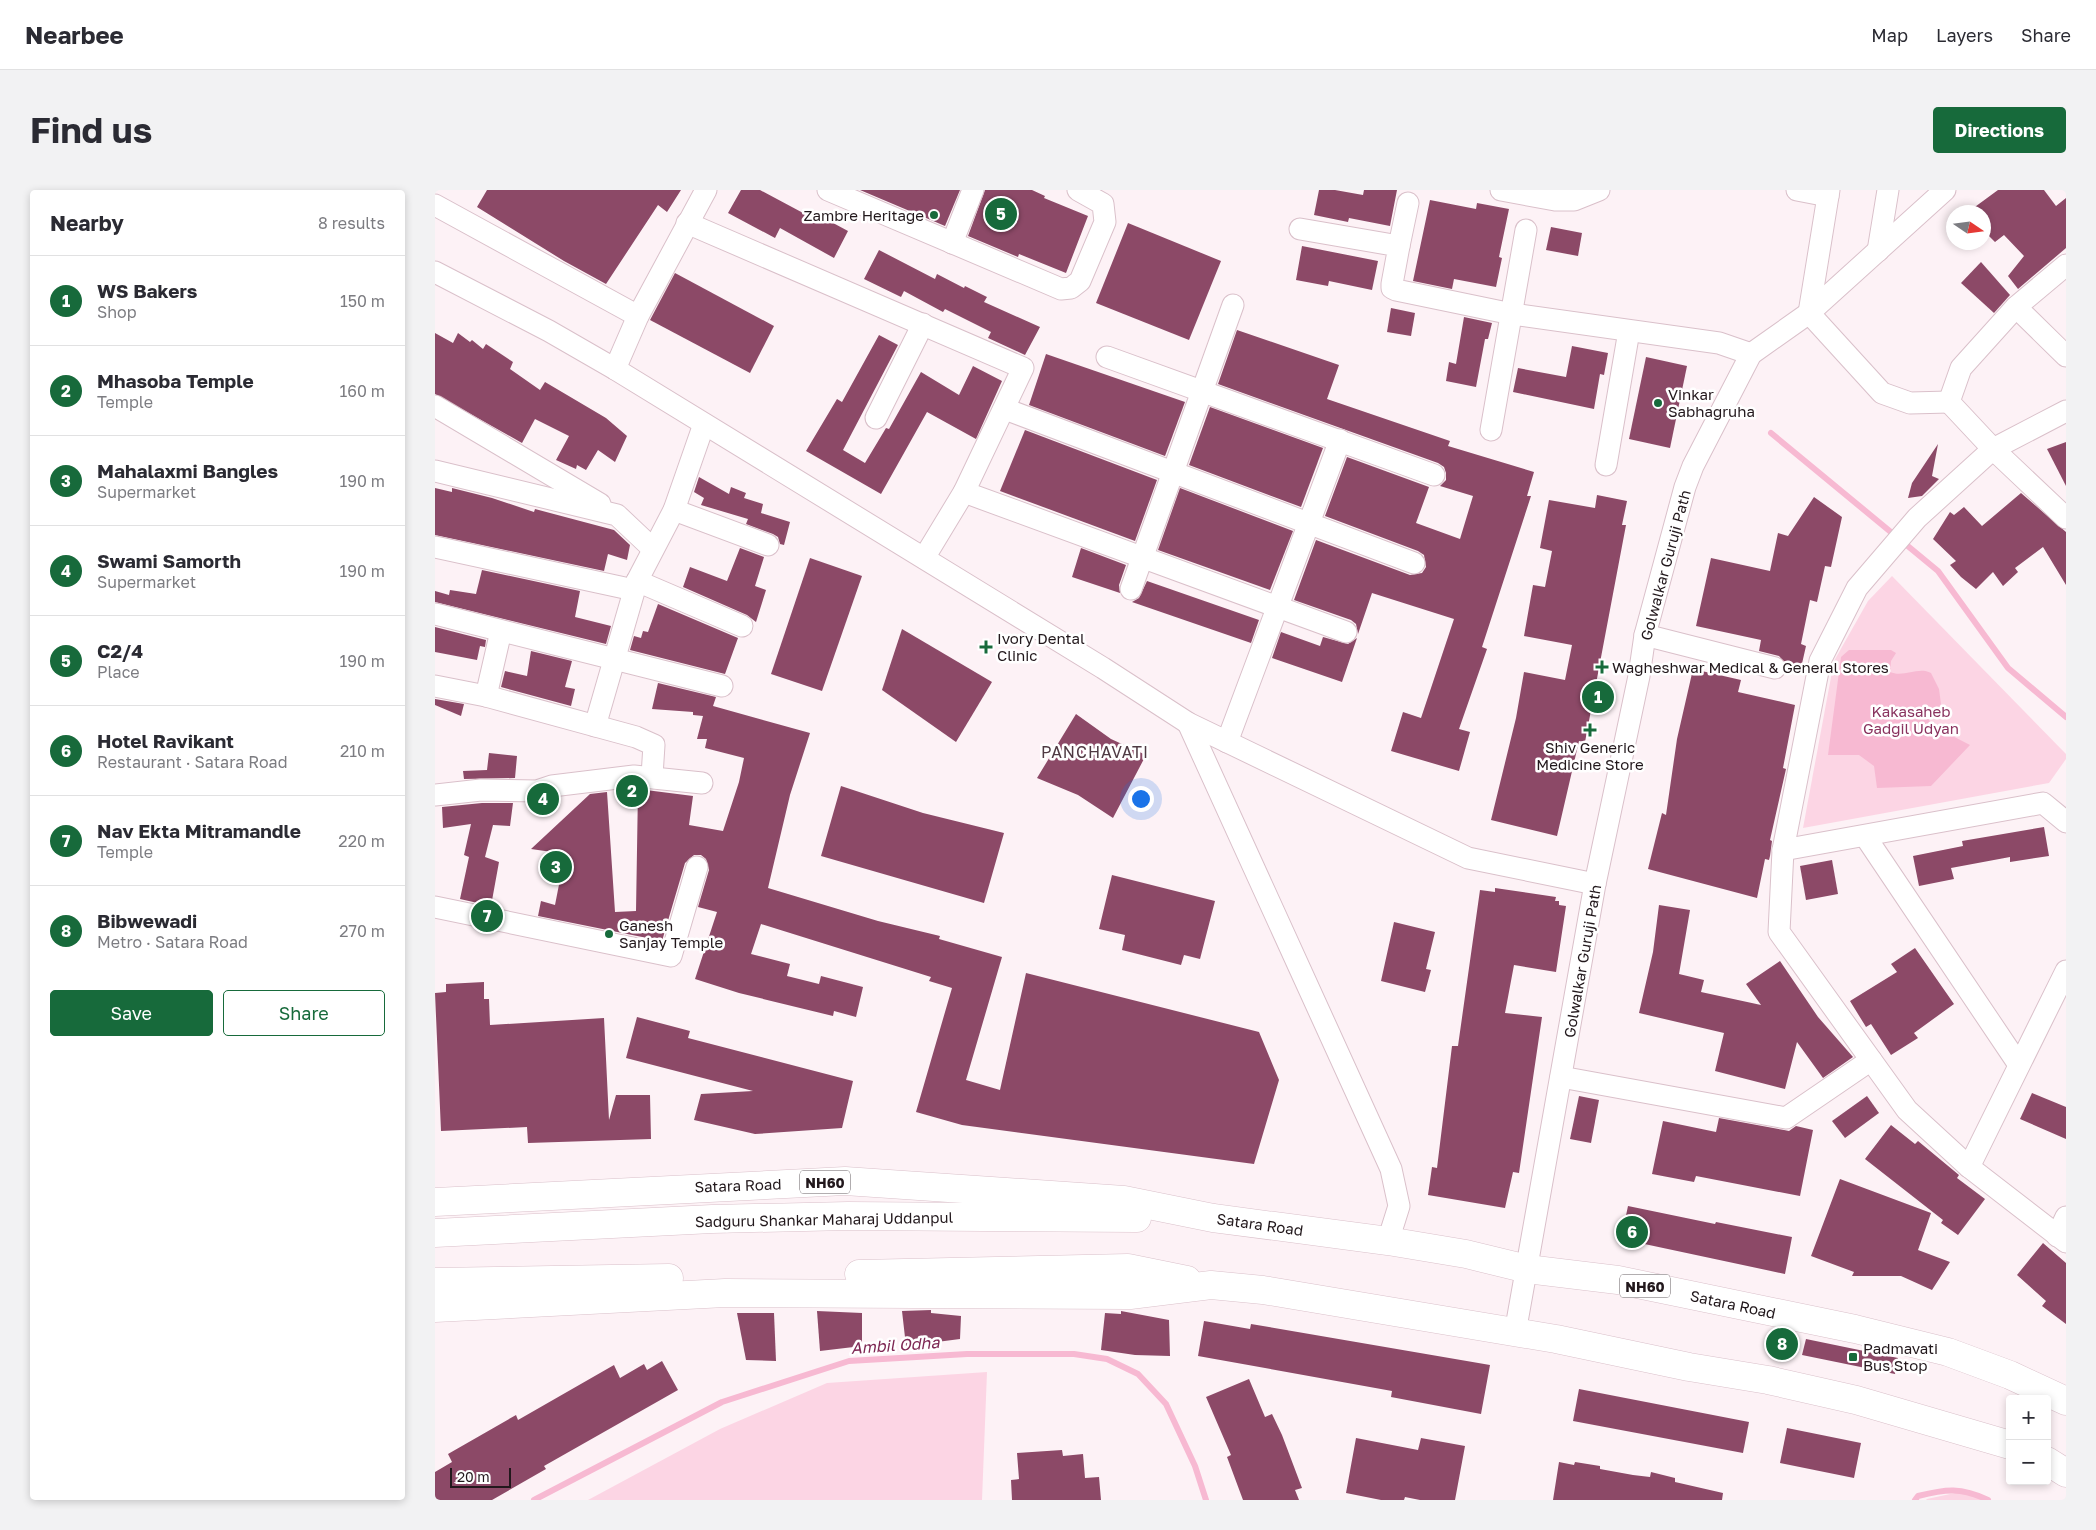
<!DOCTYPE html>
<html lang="en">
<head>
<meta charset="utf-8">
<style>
	body { margin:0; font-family:"Golos Text",sans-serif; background:#f2f2f3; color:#2b2b33 }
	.controls { position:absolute; right:15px; bottom:15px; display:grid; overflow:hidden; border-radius:5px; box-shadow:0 2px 8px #0003 }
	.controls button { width:45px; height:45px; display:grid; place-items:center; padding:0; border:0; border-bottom:1px solid #e1e1e2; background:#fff; color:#2b2b33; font:25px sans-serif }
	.compass { position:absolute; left:1511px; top:15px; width:45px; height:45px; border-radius:50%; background:#fff; box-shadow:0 2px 8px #0003; rotate:103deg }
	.scale { position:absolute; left:15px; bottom:12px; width:61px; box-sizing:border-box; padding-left:5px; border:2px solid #22181c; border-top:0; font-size:14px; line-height:18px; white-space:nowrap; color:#22181c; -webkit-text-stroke:4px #fff; paint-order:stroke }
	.you { position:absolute; left:705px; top:608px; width:18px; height:18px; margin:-12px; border:4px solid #fff; border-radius:50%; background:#1a73e8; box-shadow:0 0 0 8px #1a73e833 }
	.badge { display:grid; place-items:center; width:32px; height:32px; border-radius:50%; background:#176a3b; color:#fff; font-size:16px; font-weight:700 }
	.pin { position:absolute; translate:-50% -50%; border:2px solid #fff; box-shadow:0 1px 5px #0006 }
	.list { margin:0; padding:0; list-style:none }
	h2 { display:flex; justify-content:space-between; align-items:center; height:65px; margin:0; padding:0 20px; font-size:21px }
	h2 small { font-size:16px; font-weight:400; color:#7c7c81 }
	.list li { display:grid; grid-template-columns:32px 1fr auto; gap:15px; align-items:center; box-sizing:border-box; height:90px; padding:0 20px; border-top:1px solid #e1e1e2 }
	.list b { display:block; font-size:19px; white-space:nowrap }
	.list p { margin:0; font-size:16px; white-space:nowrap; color:#7c7c81 }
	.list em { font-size:16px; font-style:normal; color:#7c7c81 }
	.actions { display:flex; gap:10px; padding:15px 20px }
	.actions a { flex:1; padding:11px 0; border:1px solid #176a3b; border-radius:5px; text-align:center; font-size:18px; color:#176a3b }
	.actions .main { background:#176a3b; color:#fff }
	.map { position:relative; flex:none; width:1631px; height:1310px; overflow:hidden; border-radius:5px }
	header { display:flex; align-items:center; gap:30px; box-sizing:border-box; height:70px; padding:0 25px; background:#fff; border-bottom:1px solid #e1e1e2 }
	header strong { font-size:24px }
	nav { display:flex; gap:28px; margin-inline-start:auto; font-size:18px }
	.intro { display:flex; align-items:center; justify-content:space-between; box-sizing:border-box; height:120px; padding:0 30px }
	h1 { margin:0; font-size:35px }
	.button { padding:12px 22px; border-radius:5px; background:#176a3b; color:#fff; font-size:18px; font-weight:700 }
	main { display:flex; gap:30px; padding:0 30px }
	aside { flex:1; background:#fff; border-radius:5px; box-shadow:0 2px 8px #0003 }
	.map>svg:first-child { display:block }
	.green { fill:#fcd5e4 }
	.water { fill:#f7b9d2 }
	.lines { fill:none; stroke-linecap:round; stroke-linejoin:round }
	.stream { stroke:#f7b9d2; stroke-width:6 }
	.building { fill:#8c4967 }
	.minor-casing { stroke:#dac0ca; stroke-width:23 }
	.highway-casing { stroke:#dac0ca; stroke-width:29 }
	.minor { stroke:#fff; stroke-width:21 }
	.highway { stroke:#fff; stroke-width:28 }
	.poi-dot { fill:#176a3b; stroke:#fff; stroke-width:2 }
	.labels { text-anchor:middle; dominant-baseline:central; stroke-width:5; stroke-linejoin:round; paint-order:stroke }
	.shield { fill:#fff; stroke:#645d60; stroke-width:1 }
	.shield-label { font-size:14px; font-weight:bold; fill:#22181c }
	.poi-label { font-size:15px; fill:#22181c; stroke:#fff; text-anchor:start }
	.street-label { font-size:15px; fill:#22181c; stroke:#fff }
	.park-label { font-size:15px; fill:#89325e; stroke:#fff }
	.neighbourhood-label { font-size:16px; letter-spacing:1px; fill:#4f3a43; stroke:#fff }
	.water-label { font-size:16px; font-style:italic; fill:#7e2854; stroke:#fff }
</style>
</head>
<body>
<header>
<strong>Nearbee</strong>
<nav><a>Map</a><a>Layers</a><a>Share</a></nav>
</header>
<div class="intro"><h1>Find us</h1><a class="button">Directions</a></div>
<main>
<aside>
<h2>Nearby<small>8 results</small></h2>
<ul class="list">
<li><span class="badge">1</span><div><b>WS Bakers</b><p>Shop</p></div><em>150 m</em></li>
<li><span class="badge">2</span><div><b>Mhasoba Temple</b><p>Temple</p></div><em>160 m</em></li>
<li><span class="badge">3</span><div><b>Mahalaxmi Bangles</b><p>Supermarket</p></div><em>190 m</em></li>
<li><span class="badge">4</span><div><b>Swami Samorth</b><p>Supermarket</p></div><em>190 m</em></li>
<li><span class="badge">5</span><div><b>C2/4</b><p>Place</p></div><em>190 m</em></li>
<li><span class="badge">6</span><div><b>Hotel Ravikant</b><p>Restaurant · Satara Road</p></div><em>210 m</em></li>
<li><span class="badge">7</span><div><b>Nav Ekta Mitramandle</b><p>Temple</p></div><em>220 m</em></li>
<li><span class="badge">8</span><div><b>Bibwewadi</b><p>Metro · Satara Road</p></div><em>270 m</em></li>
</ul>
<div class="actions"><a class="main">Save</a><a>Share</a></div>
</aside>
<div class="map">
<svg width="1631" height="1310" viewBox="0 0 1631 1310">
	<rect width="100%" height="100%" fill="#fdf2f6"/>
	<g class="green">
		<polygon points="1457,386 1631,564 1631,569 1614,593 1368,638 1399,471 1433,411"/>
		<polygon points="552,1182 547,1310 153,1310 285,1239 392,1193"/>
		<polygon points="1529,1301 1547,1310 1491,1310 1492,1309"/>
	</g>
	<path class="water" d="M1414 460H1456L1461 463 1456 471 1455 482C1469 488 1483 476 1496 483L1504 499 1506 514 1494 530 1500 537 1535 555 1496 596 1442 598 1439 576 1424 565H1393L1406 467Z"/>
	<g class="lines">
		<g class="stream">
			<polyline points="1336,243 1503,381 1573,478 1631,527"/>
			<polyline points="99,1310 287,1212 414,1171 532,1164 639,1164 672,1169 703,1184 731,1214 760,1276 771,1310"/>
			<path d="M1480 1310 1483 1306C1511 1299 1526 1297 1553 1310"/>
		</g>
	</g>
	<g class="building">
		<polygon points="52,0 246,0 232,22 223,15 171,94 129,71 42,17"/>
		<polygon points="306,0 325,0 370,24 372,19 413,41 399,68 345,38 340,48 293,23"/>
		<polygon points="425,0 525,0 510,36"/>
		<polygon points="550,0 597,0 610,6 609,8 653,26 631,83 584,64 583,67 533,46"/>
		<polygon points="884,0 900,0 928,5 929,0 962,0 955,36 914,28 913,32 879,25"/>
		<polygon points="1563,0 1609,0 1621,16 1631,8 1631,58 1583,99 1573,86 1589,66 1569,45 1560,52 1548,40 1548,22 1533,22"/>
		<polygon points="995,10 1041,19 1042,13 1074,19 1064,67 1067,68 1061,97 1019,89 1017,99 978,91"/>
		<polygon points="693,33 786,71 754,150 661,113"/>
		<polygon points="1116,37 1147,43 1143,66 1111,60"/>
		<polygon points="867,56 943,71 937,100 894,91 893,96 861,90"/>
		<polygon points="444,60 500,89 502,84 529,98 530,96 552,107 549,112 605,137 590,165 553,148 556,142 510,119 508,122 469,101 466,107 429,89"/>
		<polygon points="1546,72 1575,105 1559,123 1526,93"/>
		<polygon points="240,83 339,136 315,183 215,130"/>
		<polygon points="956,118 980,123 976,146 952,142"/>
		<polygon points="1029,127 1057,133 1053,149 1050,149 1041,197 1011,191 1014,172 1021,174"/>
		<polygon points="802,140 904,175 892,209 1015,251 1013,256 1099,282 1092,306 1096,306 1047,457 1052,459 1024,539 1035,542 1024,581 956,561 968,522 986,528 1019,429 937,403 923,444 921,434 916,430 859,410 881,350 975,385 987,383 991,377 989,365 983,361 890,326 912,267 994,297 981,333 1025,349 1038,306 1005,296 1011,290 1011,283 1009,277 1003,273 783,194"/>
		<polygon points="0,143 18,153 23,143 35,152 37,150 48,159 51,154 78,172 75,179 105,200 110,192 171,228 192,246 180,272 163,260 151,280 142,275 141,279 121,270 134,246 100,229 87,253 0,204"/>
		<polygon points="444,145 463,155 408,260 430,273 451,238 454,239 486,182 524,205 538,176 567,191 541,249 492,222 446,304 371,261 402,209 407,212"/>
		<polygon points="1137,156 1173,163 1169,185 1165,184 1159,219 1078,202 1083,178 1131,187"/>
		<polygon points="611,164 750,212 730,266 594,215"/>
		<polygon points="1211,167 1252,176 1235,258 1194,249"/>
		<polygon points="775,217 888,258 866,317 754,275"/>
		<polygon points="590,240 722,290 700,351 565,301"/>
		<polygon points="1631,252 1631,296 1612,259"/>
		<polygon points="1503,254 1497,286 1504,289 1487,306 1473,308 1477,293"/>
		<polygon points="264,287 294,304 296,297 311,303 309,308 328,314 326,323 355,332 349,355 345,354 343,347 338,344 311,334 313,329 266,315 269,308 259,302"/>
		<polygon points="0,298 17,302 17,298 57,308 99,322 100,319 179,340 195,355 192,370 173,364 169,381 0,345"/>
		<polygon points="745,298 858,341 835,400 723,360"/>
		<polygon points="1586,303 1631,342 1631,395 1608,357 1580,378 1583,382 1568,396 1558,382 1541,399 1526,387 1515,375 1521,371 1498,349 1515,322 1519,325 1529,317 1547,336"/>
		<polygon points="1162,305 1192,311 1187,335 1191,335 1150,552 1144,551 1122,646 1056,630 1081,528 1089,482 1130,490 1137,455 1089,446 1098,395 1110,397 1117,361 1105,358 1114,310 1160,318"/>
		<polygon points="1379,307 1407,327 1396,377 1390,376 1382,412 1375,410 1366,454 1371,456 1366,478 1352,475 1344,466 1324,461 1326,450 1261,436 1276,368 1335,381 1343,343 1353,346"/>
		<polygon points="305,358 329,367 320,396 331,400 321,432 312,425 248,397 255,377 292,391"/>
		<polygon points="646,358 691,375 684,395 685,403 637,387"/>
		<polygon points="375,368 427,386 387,501 336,484"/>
		<polygon points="47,380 145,401 140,427 176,436 171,454 0,412 0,401 14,405 15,400 41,404"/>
		<polygon points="712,391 824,430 816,453 697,412 704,408"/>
		<polygon points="223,414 303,448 290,484 195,460 199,446 206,448 208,441 213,442"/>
		<polygon points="0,437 51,450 50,457 45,456 42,470 0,462"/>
		<polygon points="467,439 557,492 521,552 447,500"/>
		<polygon points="846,442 885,456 888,447 913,454 922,448 907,492 837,468"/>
		<polygon points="96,461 137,471 130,497 140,499 136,516 66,497 70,481 92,486"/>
		<polygon points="1258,479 1306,490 1303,502 1360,515 1348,578 1351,579 1335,650 1337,651 1335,666 1334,670 1330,669 1322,708 1213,679 1227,623 1231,625 1242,549"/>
		<polygon points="223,493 281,507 278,516 375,543 355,605 333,698 443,731 505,746 504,749 567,767 531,890 565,900 591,783 824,842 844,890 819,974 527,935 481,922 517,798 494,791 496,787 326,734 316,764 355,774 352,786 384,794 386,786 428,797 421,827 399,821 398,826 304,803 260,789 282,722 263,717 274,680 271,669 266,665 259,665 250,673 227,751 103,726 106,711 120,715 130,664 117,664 117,662 96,659 155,604 172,602 180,722 201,721 203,599 258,606 254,635 288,641 304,592 309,568 270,558 272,549 262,549 268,526 258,525 258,522 217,519"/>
		<polygon points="0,509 29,514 26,526 0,515"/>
		<polygon points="641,524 676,549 711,565 678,628 643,605 602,588"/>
		<polygon points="54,563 82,566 80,588 29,589 28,581 52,580"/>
		<polygon points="406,596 488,623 569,643 549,713 386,666"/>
		<polygon points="47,613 78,613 75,636 58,635 50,667 64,672 56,716 25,709 34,667 29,665 36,634 8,638 7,617"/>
		<polygon points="1609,637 1614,666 1575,672 1575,667 1516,678 1519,689 1484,696 1478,666 1528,656 1527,651"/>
		<polygon points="1397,670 1403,704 1371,710 1365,676"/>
		<polygon points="677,685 780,711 765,769 749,765 746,775 687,760 690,745 664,739"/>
		<polygon points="1060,698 1121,707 1120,711 1124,711 1124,715 1131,716 1121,782 1079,775 1070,823 1107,827 1084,983 1078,982 1070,1018 993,1005 997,977 1002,978 1017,856 1023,856 1045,700 1060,702"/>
		<polygon points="1224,715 1255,720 1244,784 1269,790 1266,802 1326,815 1311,794 1345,771 1383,827 1418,867 1388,888 1362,852 1350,899 1280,881 1289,843 1204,823 1218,762"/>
		<polygon points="959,732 1000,742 991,779 996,780 990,802 946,791"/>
		<polygon points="1480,758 1519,814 1479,843 1483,848 1456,865 1436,834 1431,837 1415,811 1462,782 1456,774"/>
		<polygon points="49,792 49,809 54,809 55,835 169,828 174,930 181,905 215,905 216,949 93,953 92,937 6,941 0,803 11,802 11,794"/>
		<polygon points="202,827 255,841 253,848 418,891 407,938 320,944 259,930 266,904 318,901 191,868"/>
		<polygon points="1597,903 1631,917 1631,949 1585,929"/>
		<polygon points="1144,906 1164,910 1156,953 1135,949"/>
		<polygon points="1432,906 1444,923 1410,948 1397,931"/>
		<polygon points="1284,928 1349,940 1354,941 1361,936 1378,940 1365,1006 1261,986 1259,992 1217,984 1228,931 1281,942"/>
		<polygon points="1456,935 1480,954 1483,951 1524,985 1522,988 1550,1009 1523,1045 1506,1033 1508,1030 1430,969"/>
		<polygon points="1405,989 1496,1023 1483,1060 1515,1072 1497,1100 1466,1086 1417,1086 1419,1082 1376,1066"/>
		<polygon points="1193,1016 1280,1034 1281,1032 1357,1047 1350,1084 1186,1049"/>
		<polygon points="1608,1053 1631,1073 1631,1134 1607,1116 1611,1111 1582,1085"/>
		<polygon points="496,1120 496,1123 526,1126 525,1149 471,1156 467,1121"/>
		<polygon points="382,1121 427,1123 427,1156 385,1161"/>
		<polygon points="686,1121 734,1130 735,1166 700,1165 666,1160 670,1123 686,1124"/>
		<polygon points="302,1123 339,1123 341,1171 311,1170"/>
		<polygon points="769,1131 815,1139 816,1134 1055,1175 1046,1224 956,1207 957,1201 763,1166"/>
		<polygon points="1371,1149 1463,1168 1460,1184 1367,1165"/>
		<polygon points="227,1171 243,1200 109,1276 111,1279 57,1310 0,1310 0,1282 17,1272 13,1264 81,1225 83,1230 179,1175 185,1188 209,1174 212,1180"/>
		<polygon points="814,1189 830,1227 837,1224 847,1245 867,1298 860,1300 864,1310 808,1310 792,1267 796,1265 771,1207"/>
		<polygon points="1144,1199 1314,1232 1308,1263 1138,1231"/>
		<polygon points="1352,1238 1426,1253 1419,1288 1345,1273"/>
		<polygon points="921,1248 983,1260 986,1248 1030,1256 1020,1310 985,1310 970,1307 969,1310 946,1310 911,1303"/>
		<polygon points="627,1260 628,1266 648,1264 650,1288 664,1287 666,1310 577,1310 576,1290 584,1289 582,1263"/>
		<polygon points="1124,1272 1139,1275 1140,1272 1165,1276 1165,1279 1198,1285 1215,1287 1216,1282 1240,1288 1240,1292 1288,1303 1287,1310 1118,1310"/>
	</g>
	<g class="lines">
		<g class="minor-casing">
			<g id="minor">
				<polyline points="393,0 626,99 636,98 645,91 670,32 668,14 643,0"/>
				<polyline points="1066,0 1120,10 1139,10 1164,0"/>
				<polyline points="1362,0 1393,6"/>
				<polyline points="1394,0 1374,123 1447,203 1475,213 1514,212"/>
				<polyline points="0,15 203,126"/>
				<polyline points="252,33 588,178 529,302 489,368"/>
				<polyline points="865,39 964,56 957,94 957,98 961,100 1077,124 1284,153 1316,164"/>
				<polyline points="517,53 538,0"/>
				<polyline points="964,56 973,13"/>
				<polyline points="1443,61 1453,0"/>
				<polyline points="1631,75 1581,117 1526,178 1514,212 1558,259 1631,328"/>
				<polyline points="0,82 114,141 180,179 668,478 753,533 1033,668 1160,694"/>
				<polyline points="1581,117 1631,166"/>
				<polyline points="672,167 999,285"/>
				<polyline points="180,179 203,126 271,0"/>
				<polyline points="0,216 165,314"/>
				<polyline points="570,219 979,373"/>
				<polyline points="1631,221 1558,259 1482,328 1422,398 1385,471 1348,660 1344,742 1472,920 1534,977 1631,1052"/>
				<polyline points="441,228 488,134"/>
				<polyline points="1056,240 1091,40"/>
				<polyline points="1171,275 1194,141"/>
				<polyline points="0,281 182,325 218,359"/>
				<polyline points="529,302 911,442"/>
				<polyline points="239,320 333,355"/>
				<polyline points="0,357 199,400"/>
				<polyline points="202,391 307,436"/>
				<polyline points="696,399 798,115"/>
				<polyline points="0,424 287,496"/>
				<polyline points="1210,445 1340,478"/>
				<polyline points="0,496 51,506 201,547 219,555 217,586"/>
				<polyline points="51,506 66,441"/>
				<polyline points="753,533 956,979 964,1016 953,1051"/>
				<polyline points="160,536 202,391 239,320 269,234"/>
				<polyline points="792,552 905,250"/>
				<polyline points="0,605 46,600 102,601 117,596 199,586 267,593"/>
				<polyline points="1430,646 1584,875"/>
				<polyline points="1348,660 1608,613 1631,632"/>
				<polyline points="0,717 236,766 262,677"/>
				<polyline points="1126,887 1351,928 1436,870"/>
				<polyline points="1534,977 1631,781"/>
				<polyline points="1622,1046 1631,1027"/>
				<polyline points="1080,1143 1160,694 1204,486 1210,445 1250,297 1258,276 1316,164 1374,123 1510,0"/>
			</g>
		</g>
		<g class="highway-casing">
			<g id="highway">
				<polyline points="0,1012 410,991 689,1010 778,1028 953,1051 1031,1064 1092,1079 1183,1090 1420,1139 1513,1162 1575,1185 1631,1211"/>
				<polyline points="0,1043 277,1029 413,1026 702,1028"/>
				<polyline points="424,1084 693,1078 752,1090"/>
				<polyline points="0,1092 234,1088"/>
				<polyline points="0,1118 290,1103 695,1105 776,1095 828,1100 1121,1149 1254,1177 1333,1190 1421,1210 1575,1255"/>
				<polyline points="1612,1271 1631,1283"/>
			</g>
		</g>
		<use href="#minor" class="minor"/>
		<use href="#highway" class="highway"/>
	</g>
	<g class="poi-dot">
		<circle cx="499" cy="25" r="5"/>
		<circle cx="1223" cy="213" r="5"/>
		<path d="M548.5 449.5h5v5h5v5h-5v5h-5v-5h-5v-5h5z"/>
		<path d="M1164.5 469.5h5v5h5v5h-5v5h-5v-5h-5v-5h5z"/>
		<path d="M1152.5 532.5h5v5h5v5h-5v5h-5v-5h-5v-5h5z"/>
		<circle cx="174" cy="744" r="5"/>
		<rect x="1413" y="1162" width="10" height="10" rx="2.5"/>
	</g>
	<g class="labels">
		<g class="shield">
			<rect x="365" y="980.5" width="50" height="23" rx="4"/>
			<rect x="1185" y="1084.5" width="50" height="23" rx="4"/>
		</g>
		<g class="shield-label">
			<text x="390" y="992">NH60</text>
			<text x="1210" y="1096">NH60</text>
		</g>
		<g class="poi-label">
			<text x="489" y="25" text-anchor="end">Zambre Heritage</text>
			<text x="1233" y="204">Vinkar<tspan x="1233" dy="17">Sabhagruha</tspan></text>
			<text x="562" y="448">Ivory Dental<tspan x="562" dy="17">Clinic</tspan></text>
			<text x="1177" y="477">Wagheshwar Medical &amp; General Stores</text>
			<text x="1155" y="557" text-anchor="middle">Shiv Generic<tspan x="1155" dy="17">Medicine Store</tspan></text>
			<text x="184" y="735">Ganesh<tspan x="184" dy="17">Sanjay Temple</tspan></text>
			<text x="1428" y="1158">Padmavati<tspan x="1428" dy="17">Bus Stop</tspan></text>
		</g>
		<g class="street-label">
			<text transform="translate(1230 375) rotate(-75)">Golwalkar Guruji Path</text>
			<text transform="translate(1147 771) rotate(-80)">Golwalkar Guruji Path</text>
			<text transform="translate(303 995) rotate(-2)">Satara Road</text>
			<text transform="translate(389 1029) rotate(-1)">Sadguru Shankar Maharaj Uddanpul</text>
			<text transform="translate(825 1034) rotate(8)">Satara Road</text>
			<text transform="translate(1298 1114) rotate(12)">Satara Road</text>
		</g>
		<g class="park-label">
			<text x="1476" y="521">Kakasaheb<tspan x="1476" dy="17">Gadgil Udyan</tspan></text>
		</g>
		<g class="neighbourhood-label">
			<text x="660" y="562">PANCHAVATI</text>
		</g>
		<g class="water-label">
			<text transform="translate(460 1155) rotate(-4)">Ambil Odha</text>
		</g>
	</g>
</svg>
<div class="controls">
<button>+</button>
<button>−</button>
</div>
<svg class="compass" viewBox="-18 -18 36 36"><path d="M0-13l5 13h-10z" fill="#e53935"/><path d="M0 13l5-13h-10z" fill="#7c7c81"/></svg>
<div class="scale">20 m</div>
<div class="you"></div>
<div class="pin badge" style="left:1163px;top:507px">1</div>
<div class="pin badge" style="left:197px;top:601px">2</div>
<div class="pin badge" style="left:121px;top:677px">3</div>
<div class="pin badge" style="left:108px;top:609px">4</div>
<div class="pin badge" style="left:566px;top:24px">5</div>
<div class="pin badge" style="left:1197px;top:1042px">6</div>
<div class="pin badge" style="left:52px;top:726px">7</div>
<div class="pin badge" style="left:1347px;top:1154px">8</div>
</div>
</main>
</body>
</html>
